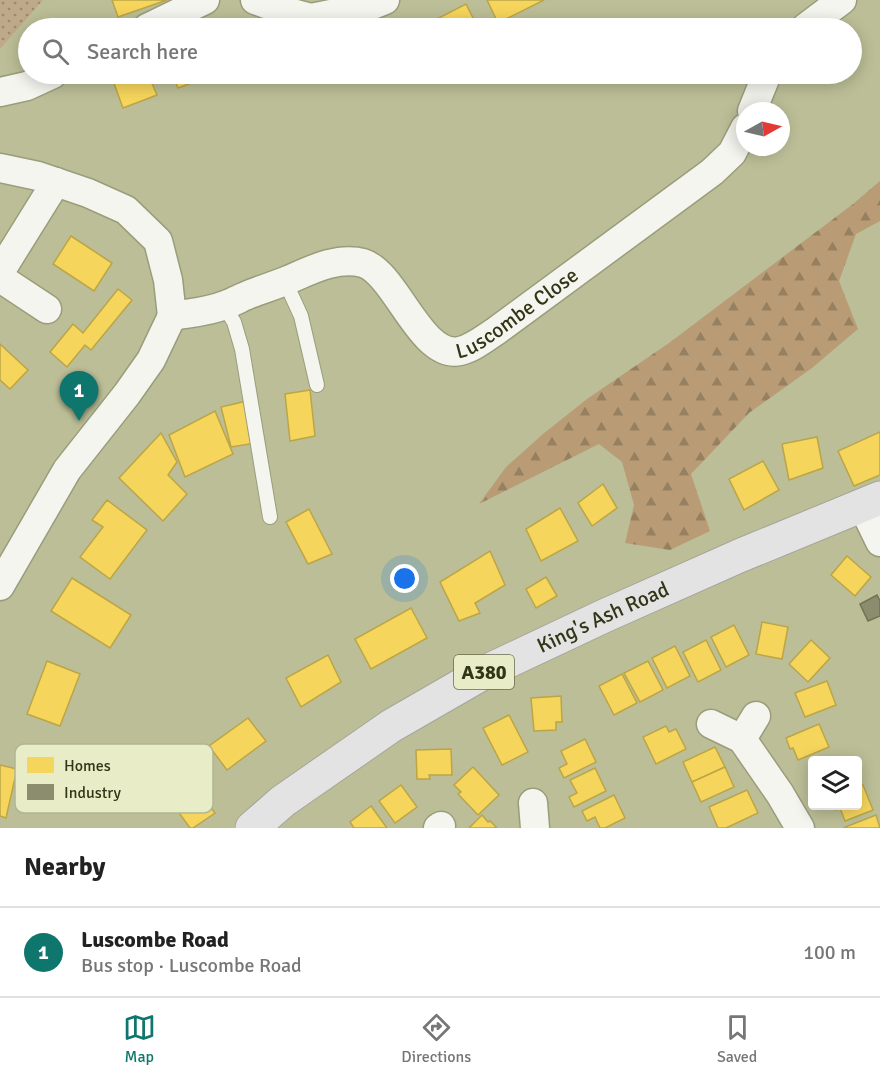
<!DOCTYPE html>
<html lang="en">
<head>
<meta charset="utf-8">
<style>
	body { margin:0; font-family:Signika,sans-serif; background:#f2f2f2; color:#222 }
	.controls { position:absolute; right:18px; bottom:18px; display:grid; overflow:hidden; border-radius:6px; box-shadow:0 3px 15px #0003 }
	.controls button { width:54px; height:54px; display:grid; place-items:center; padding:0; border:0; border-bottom:2px solid #e0e0e0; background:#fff; color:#222; font:30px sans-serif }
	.compass { position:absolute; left:736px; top:102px; width:54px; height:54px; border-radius:50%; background:#fff; box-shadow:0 3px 15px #0003; rotate:82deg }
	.you { position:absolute; left:405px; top:579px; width:21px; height:21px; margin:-15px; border:4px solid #fff; border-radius:50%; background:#1a73e8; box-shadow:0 0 0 9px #1a73e833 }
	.badge { display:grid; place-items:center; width:39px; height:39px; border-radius:50%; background:#0f766e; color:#fff; font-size:20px; font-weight:700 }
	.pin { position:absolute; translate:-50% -50px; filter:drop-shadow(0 2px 3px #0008) }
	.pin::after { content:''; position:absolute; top:32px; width:21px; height:18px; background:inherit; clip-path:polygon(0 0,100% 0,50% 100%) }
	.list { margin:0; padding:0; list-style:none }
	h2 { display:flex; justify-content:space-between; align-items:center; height:78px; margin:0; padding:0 24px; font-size:26px }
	h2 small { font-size:20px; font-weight:400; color:#767676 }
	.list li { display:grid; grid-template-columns:39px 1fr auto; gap:18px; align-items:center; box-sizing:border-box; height:90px; padding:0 24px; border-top:2px solid #e0e0e0 }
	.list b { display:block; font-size:22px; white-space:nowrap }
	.list p { margin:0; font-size:20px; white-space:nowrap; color:#767676 }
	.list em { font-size:20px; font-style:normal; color:#767676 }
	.icon { flex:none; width:33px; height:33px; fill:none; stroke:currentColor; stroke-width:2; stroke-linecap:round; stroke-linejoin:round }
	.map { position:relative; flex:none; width:880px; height:828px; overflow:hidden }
	.search { position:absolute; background:#fff; box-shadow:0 3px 15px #0003; left:18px; right:18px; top:18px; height:66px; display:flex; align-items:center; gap:15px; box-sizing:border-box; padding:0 21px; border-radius:33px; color:#767676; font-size:22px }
	.sheet { height:168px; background:#fff }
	nav { display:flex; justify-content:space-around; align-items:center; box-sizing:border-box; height:84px; border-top:2px solid #e0e0e0; background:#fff; font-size:16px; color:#767676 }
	nav a { display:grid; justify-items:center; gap:3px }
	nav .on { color:#0f766e }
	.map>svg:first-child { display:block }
	.green { fill:url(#green-dots) }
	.forest { fill:url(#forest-firs) }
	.homes { fill:#f6d55c; stroke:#bba547; stroke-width:1.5 }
	.industry { fill:#8c8c6e; stroke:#717254; stroke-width:1.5 }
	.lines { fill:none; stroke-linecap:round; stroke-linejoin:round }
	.lane-casing { stroke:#9a9d7c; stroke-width:16 }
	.street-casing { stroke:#9a9d7c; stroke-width:31 }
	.highway-casing { stroke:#a6a59a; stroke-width:35 }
	.lane { stroke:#f5f5ef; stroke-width:14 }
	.street { stroke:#f5f5ef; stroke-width:28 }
	.highway { stroke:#e4e3e4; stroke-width:33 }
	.labels { text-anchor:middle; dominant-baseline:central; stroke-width:6; stroke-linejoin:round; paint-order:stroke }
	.shield { fill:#e8edc8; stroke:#696c4b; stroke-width:1.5 }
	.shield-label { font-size:20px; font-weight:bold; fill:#323516 }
	.street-label { font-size:21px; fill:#323516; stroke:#e8edc8 }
	.key { fill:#e8edc8; stroke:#b1b693; stroke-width:1.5 }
	.key-label { font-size:16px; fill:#323516 }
</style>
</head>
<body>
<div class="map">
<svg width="880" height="828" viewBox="0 0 880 828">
	<defs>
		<pattern id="green-dots" width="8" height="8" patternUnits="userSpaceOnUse" patternTransform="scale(1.5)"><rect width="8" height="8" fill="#bea988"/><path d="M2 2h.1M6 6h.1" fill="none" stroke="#9b8a6e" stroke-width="1.8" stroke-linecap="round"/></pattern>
		<pattern id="forest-firs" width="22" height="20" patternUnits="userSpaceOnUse" patternTransform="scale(1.5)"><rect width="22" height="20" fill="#b99c76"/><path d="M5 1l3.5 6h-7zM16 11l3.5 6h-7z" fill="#978060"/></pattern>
	</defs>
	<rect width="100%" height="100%" fill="#bbbe96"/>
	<polygon class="green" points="0,0 43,0 0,49"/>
	<polygon class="forest" points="880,181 880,221 856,234 839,281 858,329 812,368 749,413 691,474 710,531 670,550 625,543 634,505 622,462 599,444 479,504 506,467 543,434 587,399 669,343 853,204"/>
	<g class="homes">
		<polygon points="112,0 167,0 118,17"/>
		<polygon points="487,0 544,0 498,23"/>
		<polygon points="466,4 478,28 432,28 429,23"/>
		<polygon points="124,74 148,74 157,95 123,108 112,78"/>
		<polygon points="172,74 216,74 178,88"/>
		<polygon points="313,74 357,74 358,78 314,83"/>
		<polygon points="71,236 112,263 94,291 53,264"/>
		<polygon points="118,289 132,300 91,350 85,345 67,367 50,352 73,324 83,333"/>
		<polygon points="0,344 28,370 10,389 0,380"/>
		<polygon points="310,390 315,436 290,441 285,394"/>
		<polygon points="247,401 256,443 231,447 221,407"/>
		<polygon points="215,411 233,454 185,477 169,435"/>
		<polygon points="880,432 880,475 854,486 838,451"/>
		<polygon points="161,433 177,462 168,475 187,494 163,521 119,478"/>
		<polygon points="817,437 823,468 789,480 782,444"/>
		<polygon points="763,461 779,490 744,510 729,479"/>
		<polygon points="603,484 617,508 592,526 578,503"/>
		<polygon points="107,500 147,530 110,579 80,557 103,527 92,520"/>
		<polygon points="560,508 578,541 541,561 526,529"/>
		<polygon points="309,509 332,554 308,564 286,522"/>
		<polygon points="490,551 505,585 475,603 480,613 459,621 440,582"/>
		<polygon points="847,556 871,577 855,596 831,575"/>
		<polygon points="546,577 557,596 536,608 526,589"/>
		<polygon points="72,578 131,615 110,648 51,611"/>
		<polygon points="411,608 427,638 371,669 355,639"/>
		<polygon points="762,622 788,627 782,659 756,654"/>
		<polygon points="734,625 749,655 726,667 711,637"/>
		<polygon points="706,640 721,670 698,682 683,652"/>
		<polygon points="811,640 830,658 808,682 789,664"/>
		<polygon points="675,646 690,676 667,688 652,658"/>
		<polygon points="328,655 341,682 301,707 286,678"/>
		<polygon points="47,661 80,674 60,726 27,714"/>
		<polygon points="648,661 663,690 640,702 624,673"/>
		<polygon points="622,674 637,703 614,715 599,686"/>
		<polygon points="827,681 836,705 805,717 795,693"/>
		<polygon points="561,696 562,722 556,722 556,730 534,731 531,698"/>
		<polygon points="509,715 528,752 502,765 483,728"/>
		<polygon points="248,718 266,741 227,770 209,746"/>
		<polygon points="819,724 829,747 798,760 793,748 790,749 786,738"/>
		<polygon points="666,726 669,732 676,729 686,749 656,764 643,737"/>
		<polygon points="585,739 596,762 564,778 559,768 567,764 561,751"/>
		<polygon points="715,747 725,767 692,782 683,762"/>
		<polygon points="451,749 452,775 429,775 430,779 417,779 416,750"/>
		<polygon points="0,765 17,769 6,818 0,816"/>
		<polygon points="473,767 499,795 478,815 458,794 461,792 454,785"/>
		<polygon points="725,767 734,787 701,802 692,782"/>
		<polygon points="595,768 606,791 574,807 569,797 577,793 570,780"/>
		<polygon points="401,785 417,807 395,823 379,801"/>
		<polygon points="863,785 873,810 845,821 840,808 835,810 834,806 858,806 858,787"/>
		<polygon points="196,786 215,813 193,828 190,828 172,803"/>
		<polygon points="747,790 758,813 726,828 718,828 709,807"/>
		<polygon points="614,795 625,818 605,828 600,828 595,817 587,821 582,811"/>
		<polygon points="371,806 387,828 354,828 350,822"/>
		<polygon points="482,815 488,822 490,821 497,828 469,828"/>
		<polygon points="876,815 880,828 843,828"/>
	</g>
	<polygon class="industry" points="877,595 880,601 880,616 868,621 860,604"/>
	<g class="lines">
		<g class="lane-casing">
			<g id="lane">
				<polyline points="285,281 301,316 317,385"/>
				<polyline points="224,306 234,322 242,349 270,517"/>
			</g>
		</g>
		<g class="street-casing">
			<g id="street">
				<polyline points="255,0 285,11 311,18 370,6 385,0"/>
				<polyline points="147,28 205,0"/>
				<polyline points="805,28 842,0"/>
				<polyline points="0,92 27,86 53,74"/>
				<polyline points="752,111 767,74"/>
				<polyline points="0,168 38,176 88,193 126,210 158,241 168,280 172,316"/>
				<polyline points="0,272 56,182"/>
				<polyline points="0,278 47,309"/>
				<path id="s1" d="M172 316C189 313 208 312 225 305 234 302 242 297 250 294 263 289 276 285 288 280 311 270 338 256 363 263 396 273 421 360 460 351 473 348 485 338 496 331L712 172 732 153 745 128"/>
				<polyline points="862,505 880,542"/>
				<polyline points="0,586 67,470 127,394 151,360 172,316"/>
				<polyline points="711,724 742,739 780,794 800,828"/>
				<polyline points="742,739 756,716"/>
				<polyline points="533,803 535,828"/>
				<polyline points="438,828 441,826"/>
			</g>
		</g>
		<g class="highway-casing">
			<g id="highway">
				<path id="s2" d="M252 828 283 801 391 726 483 673 604 616 739 556 880 498"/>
			</g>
		</g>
		<use href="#lane" class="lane"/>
		<use href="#street" class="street"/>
		<use href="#highway" class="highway"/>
	</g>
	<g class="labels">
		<rect class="shield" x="454" y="655" width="60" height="34" rx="4.5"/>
		<g class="shield-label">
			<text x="484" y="672">A380</text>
		</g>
		<g class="street-label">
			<text stroke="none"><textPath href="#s1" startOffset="405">Luscombe Close</textPath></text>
			<text stroke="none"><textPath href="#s2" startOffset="411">King's Ash Road</textPath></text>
		</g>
	</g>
	<rect x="15" y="744" width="198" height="69" rx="9" class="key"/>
	<rect x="27" y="757" width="27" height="16" fill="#f6d55c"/>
	<rect x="27" y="784" width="27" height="16" fill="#8c8c6e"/>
	<g class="key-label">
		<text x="64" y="771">Homes</text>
		<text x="64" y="798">Industry</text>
	</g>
</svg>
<div class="controls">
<button><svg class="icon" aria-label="layers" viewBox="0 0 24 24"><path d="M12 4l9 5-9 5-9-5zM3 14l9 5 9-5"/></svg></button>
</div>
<svg class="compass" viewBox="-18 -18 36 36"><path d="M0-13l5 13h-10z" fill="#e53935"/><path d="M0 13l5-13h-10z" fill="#767676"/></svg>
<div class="you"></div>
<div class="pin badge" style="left:79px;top:421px">1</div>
<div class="search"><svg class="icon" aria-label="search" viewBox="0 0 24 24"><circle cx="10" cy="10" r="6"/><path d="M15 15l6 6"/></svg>Search here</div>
</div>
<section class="sheet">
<h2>Nearby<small></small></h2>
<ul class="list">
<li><span class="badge">1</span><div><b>Luscombe Road</b><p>Bus stop · Luscombe Road</p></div><em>100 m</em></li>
</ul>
</section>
<nav>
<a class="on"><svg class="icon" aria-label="map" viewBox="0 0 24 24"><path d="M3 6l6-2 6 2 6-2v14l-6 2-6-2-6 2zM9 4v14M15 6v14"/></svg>Map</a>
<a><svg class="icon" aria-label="directions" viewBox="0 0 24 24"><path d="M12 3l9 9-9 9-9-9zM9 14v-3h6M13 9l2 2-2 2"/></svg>Directions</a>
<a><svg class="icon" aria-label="saved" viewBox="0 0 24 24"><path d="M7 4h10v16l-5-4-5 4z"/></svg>Saved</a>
</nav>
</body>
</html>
